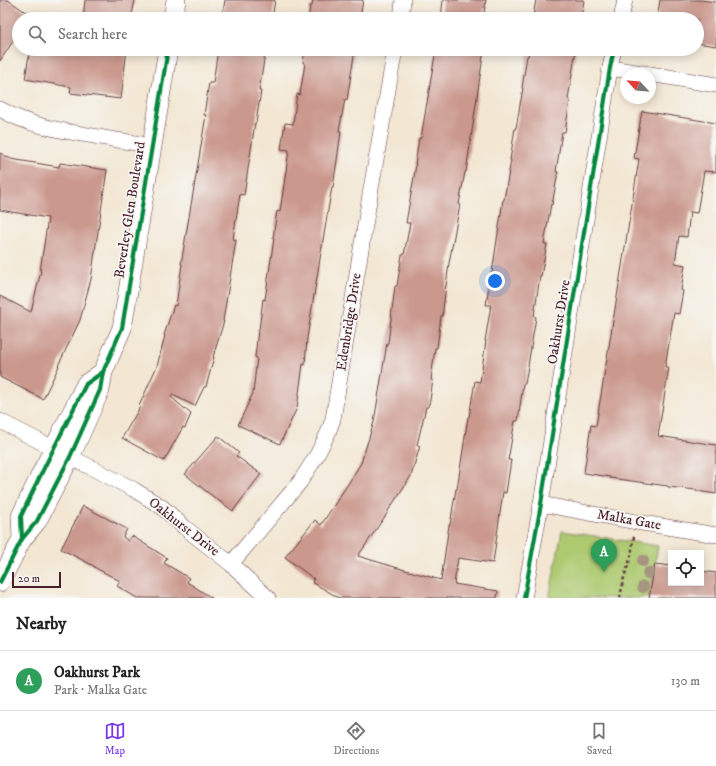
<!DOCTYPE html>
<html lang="en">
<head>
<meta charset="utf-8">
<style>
	body { margin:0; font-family:"IM FELL DW Pica",serif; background:#f6f6f6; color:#222 }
	.controls { position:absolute; right:12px; bottom:12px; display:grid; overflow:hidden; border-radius:0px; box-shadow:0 2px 10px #0003 }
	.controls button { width:36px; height:36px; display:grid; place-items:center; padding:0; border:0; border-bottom:1px solid #e0e0e0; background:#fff; color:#222; font:20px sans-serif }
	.compass { position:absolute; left:620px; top:68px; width:36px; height:36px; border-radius:50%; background:#fff; box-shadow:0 2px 10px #0003; rotate:296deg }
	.scale { position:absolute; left:12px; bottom:10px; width:49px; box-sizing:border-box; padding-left:4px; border:2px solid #4a1f2b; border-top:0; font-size:11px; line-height:14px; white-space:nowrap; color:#4a1f2b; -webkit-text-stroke:3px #f6f6f2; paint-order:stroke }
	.you { position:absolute; left:495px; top:281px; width:14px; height:14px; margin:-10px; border:3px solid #fff; border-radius:50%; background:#1a73e8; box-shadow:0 0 0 6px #1a73e833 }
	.badge { display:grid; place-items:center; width:26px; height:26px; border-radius:50%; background:#7c3aed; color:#fff; font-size:13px; font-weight:700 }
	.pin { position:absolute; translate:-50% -33px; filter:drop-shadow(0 1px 2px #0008) }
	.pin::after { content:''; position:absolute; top:21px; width:14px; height:12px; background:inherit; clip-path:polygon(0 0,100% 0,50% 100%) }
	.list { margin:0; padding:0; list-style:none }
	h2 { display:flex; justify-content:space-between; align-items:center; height:52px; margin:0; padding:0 16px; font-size:17px }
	h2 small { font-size:13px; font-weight:400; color:#767676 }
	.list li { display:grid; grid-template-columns:26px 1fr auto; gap:12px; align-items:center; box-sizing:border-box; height:60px; padding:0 16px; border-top:1px solid #e0e0e0 }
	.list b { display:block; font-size:15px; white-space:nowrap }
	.list p { margin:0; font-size:13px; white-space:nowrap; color:#767676 }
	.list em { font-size:13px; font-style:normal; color:#767676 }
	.icon { flex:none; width:22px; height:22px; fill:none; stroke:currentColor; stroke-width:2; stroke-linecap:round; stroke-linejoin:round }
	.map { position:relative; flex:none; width:716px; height:598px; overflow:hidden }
	.search { position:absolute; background:#fff; box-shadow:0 2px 10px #0003; left:12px; right:12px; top:12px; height:44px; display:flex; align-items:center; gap:10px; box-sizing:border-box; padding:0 14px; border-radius:22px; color:#767676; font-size:15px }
	.sheet { height:112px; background:#fff }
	nav { display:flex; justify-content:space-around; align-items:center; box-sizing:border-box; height:56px; border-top:1px solid #e0e0e0; background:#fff; font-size:11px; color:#767676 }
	nav a { display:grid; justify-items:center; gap:2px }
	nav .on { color:#7c3aed }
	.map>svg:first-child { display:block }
	.green { fill:#adca71; stroke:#7c744e }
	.building { fill:#cb988d }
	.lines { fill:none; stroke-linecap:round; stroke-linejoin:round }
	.minor-casing { stroke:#633d44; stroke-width:16 }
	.tertiary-casing { stroke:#633d44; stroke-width:20 }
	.path { stroke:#633d44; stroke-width:2.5; stroke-dasharray:3 3; stroke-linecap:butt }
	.minor { stroke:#fff; stroke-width:15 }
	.tertiary { stroke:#fff; stroke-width:19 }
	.cycleway-casing { stroke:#f6f6f2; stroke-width:6 }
	.cycleway { stroke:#00873e; stroke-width:4 }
	.tree { fill:#a79582 }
	.labels { text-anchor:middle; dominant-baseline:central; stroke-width:3.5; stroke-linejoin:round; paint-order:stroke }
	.street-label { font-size:14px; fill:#4a1f2b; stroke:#f6f6f2 }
</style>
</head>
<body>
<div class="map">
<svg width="716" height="598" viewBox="0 0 716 598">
	<rect width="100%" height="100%" fill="#f6f6f2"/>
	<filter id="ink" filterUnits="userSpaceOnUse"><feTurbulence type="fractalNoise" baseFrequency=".025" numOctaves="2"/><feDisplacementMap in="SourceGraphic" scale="8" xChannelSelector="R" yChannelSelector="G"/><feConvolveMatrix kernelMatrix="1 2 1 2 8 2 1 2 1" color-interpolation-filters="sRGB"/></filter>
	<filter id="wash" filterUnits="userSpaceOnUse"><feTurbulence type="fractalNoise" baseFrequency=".012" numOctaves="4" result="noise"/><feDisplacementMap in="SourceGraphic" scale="16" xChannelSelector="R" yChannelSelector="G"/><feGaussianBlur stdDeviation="0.9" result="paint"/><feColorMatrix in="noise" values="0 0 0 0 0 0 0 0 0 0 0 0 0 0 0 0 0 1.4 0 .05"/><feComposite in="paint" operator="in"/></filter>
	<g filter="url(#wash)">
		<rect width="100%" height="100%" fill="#f3e7d3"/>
		<polygon class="green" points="562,531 658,546 649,598 549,598"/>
		<g id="blocks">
			<g class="building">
				<polygon points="0,0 8,0 36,19 19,19 19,32 0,61"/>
				<polygon points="85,0 135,0 131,19 83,19"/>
				<polygon points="225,0 275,0 272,19 222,19"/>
				<polygon points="313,0 363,0 360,19 308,19 310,6 312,6"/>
				<polygon points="443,0 486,0 483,19 449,19 441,18"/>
				<polygon points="536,0 584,0 581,19 554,19 533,16"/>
				<polygon points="660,0 701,0 716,2 716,46 697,43 697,19 657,19"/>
				<polygon points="30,49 127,49 121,99 70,93 71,87 25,79"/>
				<polygon points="218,49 232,49 265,54 259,91 261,91 256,123 255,123 244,195 240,194 233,239 236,240 223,321 224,321 213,357 214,357 206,387 204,387 195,406 173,395 171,397 191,414 185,428 183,427 164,461 122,438 140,407 139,406 157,366 165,336 164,335 174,305 176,306 182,264 181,264 199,158 206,115 204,115 209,83 213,83"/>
				<polygon points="305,49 355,49 347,100 345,99 339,131 341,131 337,160 333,187 332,187 327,216 307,338 305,365 303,364 297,408 280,444 238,425 253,393 257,358 255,357 258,330 259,330 263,299 265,300 274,238 273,238 277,211 280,212 289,150 281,149 285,123 293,124 297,94 300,95 305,63 303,63"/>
				<polygon points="436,49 484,49 466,172 465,172 459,204 460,204 449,263 442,317 441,316 437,348 435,348 431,380 433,380 429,407 426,407 417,445 420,446 411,476 388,511 388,512 358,556 398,568 441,580 449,525 450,525 456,489 457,489 468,417 469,417 475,381 480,382 486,341 485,341 491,305 486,305 491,272 492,273 503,200 504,200 511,160 510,160 515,128 516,128 523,88 522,88 527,56 528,56 529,49 576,49 568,99 570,100 565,132 562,132 556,172 558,172 552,205 551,204 544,244 547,244 541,276 540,276 534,316 536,317 525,384 523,384 518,421 515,421 508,460 511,460 506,493 503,492 493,563 458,558 454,584 498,591 497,598 339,598 312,582 314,579 285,557 315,520 321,525 348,484 361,463 374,422 387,343 388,343 395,286 397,286 402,255 404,255 410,223 406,223 416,165 415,165 419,138 421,138"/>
				<polygon points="642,111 716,123 716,172 704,171 697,213 690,212 687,237 679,236 675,263 685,265 681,290 683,291 679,314 674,313 665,367 669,367 658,436 716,445 716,494 697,491 697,490 668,487 668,486 610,478 610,477 584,473 591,425 596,426 632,204 639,159 634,158"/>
				<polygon points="0,153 11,159 59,167 60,163 107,170 91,279 80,320 58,366 59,366 43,399 0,377 0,296 31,312 41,271 40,271 48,218 0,210"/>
				<polygon points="218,436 239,453 236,456 261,474 233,511 207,492 185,474"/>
				<polygon points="83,506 127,529 123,537 128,541 132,536 167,558 164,563 189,578 187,582 212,598 137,598 117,586 120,581 94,567 94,566 61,549"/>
				<polygon points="655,564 671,566 671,583 701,583 701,571 716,573 716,598 649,598"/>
			</g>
		</g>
	</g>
	<g filter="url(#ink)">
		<use href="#blocks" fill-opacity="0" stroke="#633d44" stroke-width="1"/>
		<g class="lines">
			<g class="minor-casing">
				<g id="minor">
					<polyline points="401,19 403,0"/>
					<polyline points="621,19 625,0"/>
					<polyline points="610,68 649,74"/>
					<polyline points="650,74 716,85"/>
					<path d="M0 109C27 125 58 130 88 135 109 139 130 142 152 146"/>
					<polyline points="0,421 133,489 162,507 184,527 231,564 268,598"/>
					<polyline points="541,504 636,522 716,535"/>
					<polyline points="231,564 300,482 317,455 328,433 333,419 371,189 395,49"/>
					<polyline points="524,598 541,504 610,68 614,49"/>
				</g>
			</g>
			<g class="tertiary-casing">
				<g id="tertiary">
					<polyline points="173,19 176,0"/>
					<polyline points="22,539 21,516 45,466 86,384 103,372"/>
					<polyline points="0,582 22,539 37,521 70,457 100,390 103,372 122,328 168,49"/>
				</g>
			</g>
			<polyline class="path" points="620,598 623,581 631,556 634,536"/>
			<use href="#minor" class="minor"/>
			<use href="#tertiary" class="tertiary"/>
			<g class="cycleway-casing">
				<g id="cycleway">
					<polyline points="22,539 21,516 45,466 86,384 103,372"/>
					<polyline points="0,582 22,539 37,521 70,457 100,390 103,372 122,328 168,49"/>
					<polyline points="524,598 541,504 610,68 614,49"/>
				</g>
			</g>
			<use href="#cycleway" class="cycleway"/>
		</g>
		<g class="tree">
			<circle cx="643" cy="561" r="6"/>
			<circle cx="648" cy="573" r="6"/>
			<circle cx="643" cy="587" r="6"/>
		</g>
	</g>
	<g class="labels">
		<g class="street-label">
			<text transform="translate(130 210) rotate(-81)">Beverley Glen Boulevard</text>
			<text transform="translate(349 322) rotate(-81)">Edenbridge Drive</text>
			<text transform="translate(559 322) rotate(-81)">Oakhurst Drive</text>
			<text transform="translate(629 520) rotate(10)">Malka Gate</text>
			<text transform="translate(184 527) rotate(38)">Oakhurst Drive</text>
		</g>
	</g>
</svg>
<div class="controls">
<button><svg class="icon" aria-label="locate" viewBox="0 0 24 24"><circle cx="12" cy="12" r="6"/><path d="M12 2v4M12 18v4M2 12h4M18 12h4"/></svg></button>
</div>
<svg class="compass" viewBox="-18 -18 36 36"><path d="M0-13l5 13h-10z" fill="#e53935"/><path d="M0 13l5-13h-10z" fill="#767676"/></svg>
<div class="scale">20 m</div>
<div class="you"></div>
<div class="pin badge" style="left:604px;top:572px;background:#2e9e5b">A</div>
<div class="search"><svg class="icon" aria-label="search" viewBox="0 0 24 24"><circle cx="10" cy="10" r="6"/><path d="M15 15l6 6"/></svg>Search here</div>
</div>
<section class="sheet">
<h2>Nearby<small></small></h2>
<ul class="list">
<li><span class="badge" style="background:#2e9e5b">A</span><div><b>Oakhurst Park</b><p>Park · Malka Gate</p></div><em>130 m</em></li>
</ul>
</section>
<nav>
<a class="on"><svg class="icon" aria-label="map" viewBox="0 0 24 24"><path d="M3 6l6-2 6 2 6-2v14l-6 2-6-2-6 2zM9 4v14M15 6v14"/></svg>Map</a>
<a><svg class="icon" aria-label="directions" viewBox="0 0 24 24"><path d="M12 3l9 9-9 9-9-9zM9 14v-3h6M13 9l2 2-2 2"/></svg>Directions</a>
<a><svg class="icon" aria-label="saved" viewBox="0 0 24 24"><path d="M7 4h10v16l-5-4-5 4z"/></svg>Saved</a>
</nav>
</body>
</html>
